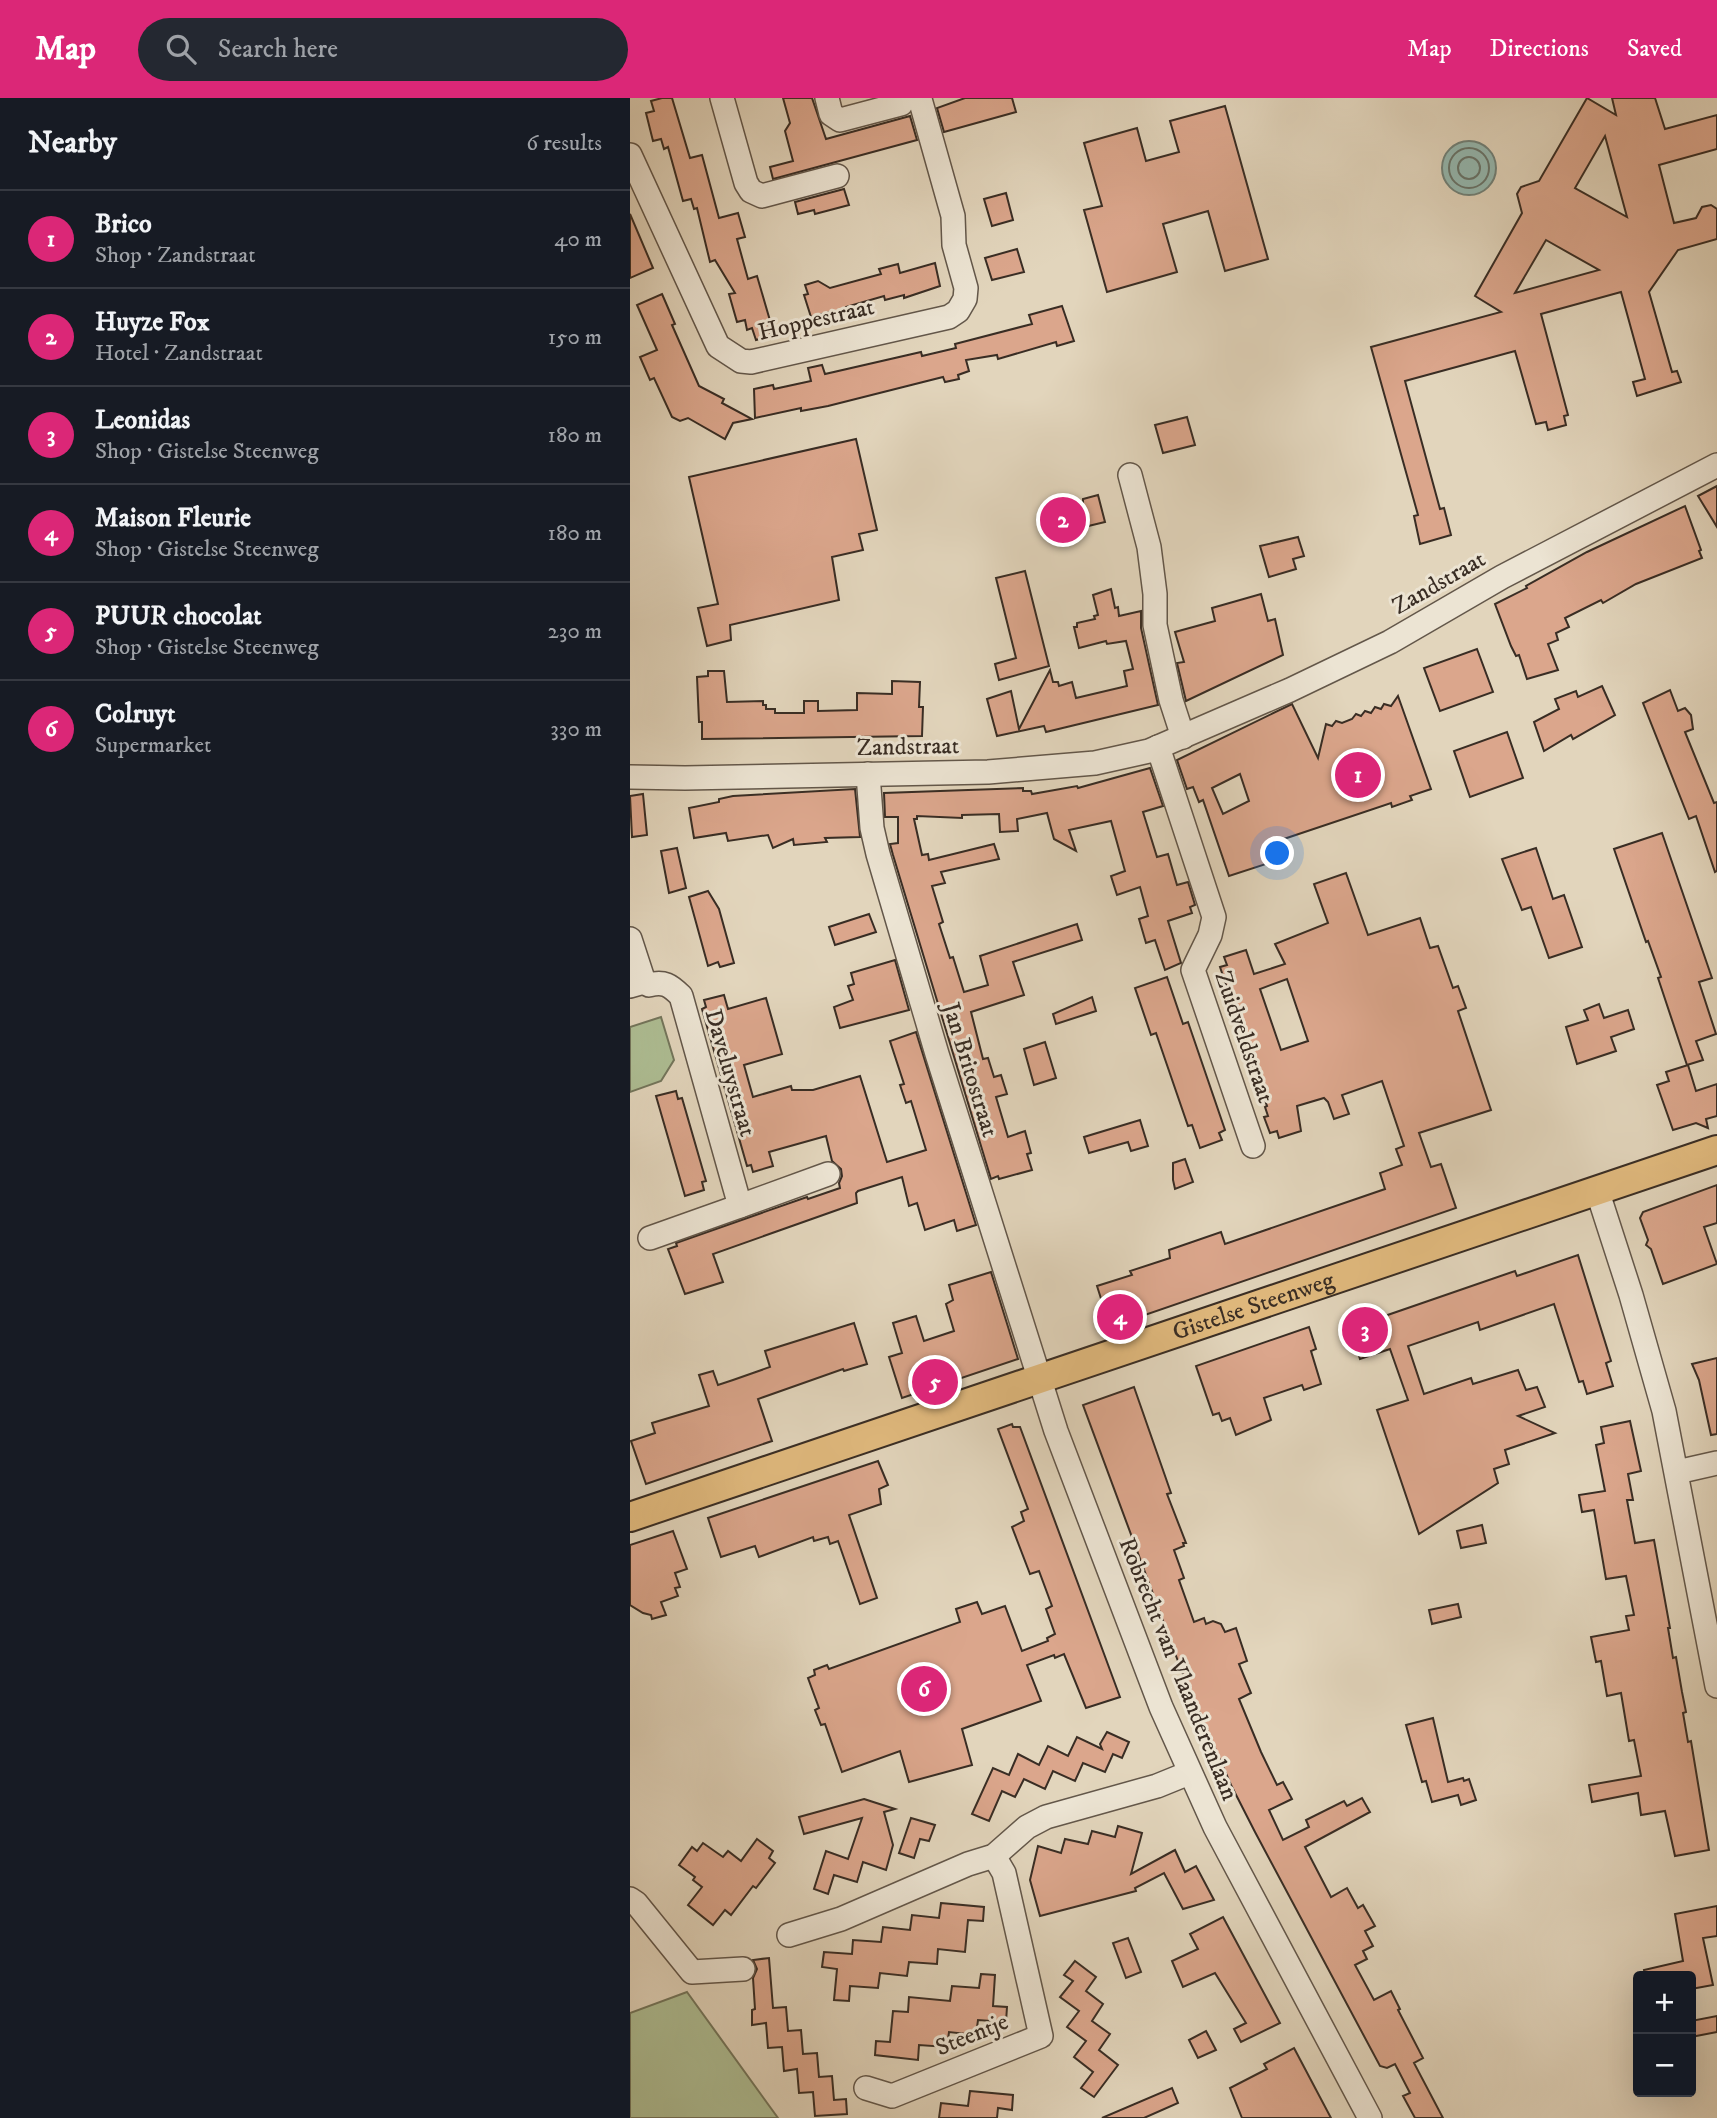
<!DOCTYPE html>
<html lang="en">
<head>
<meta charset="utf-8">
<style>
	body { margin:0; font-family:"IM FELL DW Pica",serif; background:#242831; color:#f1f3f6 }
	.controls { position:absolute; right:21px; bottom:21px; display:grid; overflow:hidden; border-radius:7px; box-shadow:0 7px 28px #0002 }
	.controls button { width:63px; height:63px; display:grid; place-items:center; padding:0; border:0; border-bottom:2px solid #363941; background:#171b24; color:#f1f3f6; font:35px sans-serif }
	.you { position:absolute; left:648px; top:756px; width:24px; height:24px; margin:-18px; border:5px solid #fff; border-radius:50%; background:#1a73e8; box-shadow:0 0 0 10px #1a73e833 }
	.badge { display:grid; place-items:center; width:46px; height:46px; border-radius:50%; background:#db2777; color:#fff; font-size:23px; font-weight:700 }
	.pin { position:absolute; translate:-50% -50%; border:4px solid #fff; box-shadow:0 2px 7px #0006 }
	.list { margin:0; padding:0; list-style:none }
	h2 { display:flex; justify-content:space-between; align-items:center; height:91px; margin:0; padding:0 28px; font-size:30px }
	h2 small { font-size:23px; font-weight:400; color:#9ea1a6 }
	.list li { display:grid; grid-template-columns:46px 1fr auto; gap:21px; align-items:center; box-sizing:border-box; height:98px; padding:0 28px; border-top:2px solid #363941 }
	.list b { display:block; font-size:26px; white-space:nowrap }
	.list p { margin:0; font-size:23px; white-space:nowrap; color:#9ea1a6 }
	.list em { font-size:23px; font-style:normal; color:#9ea1a6 }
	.icon { flex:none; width:38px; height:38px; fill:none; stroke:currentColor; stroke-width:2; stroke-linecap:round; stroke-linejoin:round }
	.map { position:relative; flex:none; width:1087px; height:2020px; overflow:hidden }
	header { display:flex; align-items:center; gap:42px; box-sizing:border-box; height:98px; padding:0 35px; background:#db2777; color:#fff }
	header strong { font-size:33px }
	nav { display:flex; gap:38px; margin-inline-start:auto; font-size:24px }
	.search { width:490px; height:63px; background:#242831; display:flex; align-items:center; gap:18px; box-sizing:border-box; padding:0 24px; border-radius:38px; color:#9ea1a6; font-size:26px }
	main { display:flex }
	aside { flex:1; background:#171b24 }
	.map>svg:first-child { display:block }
	.green { fill:#aebe94; stroke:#74765c; stroke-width:2 }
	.water { fill:#95b9b1; stroke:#708179; stroke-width:2 }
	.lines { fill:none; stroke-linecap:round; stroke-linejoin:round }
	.shore { stroke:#67736a; stroke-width:2 }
	.building { fill:#dba68c; stroke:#392d24; stroke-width:2; fill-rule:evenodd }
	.minor-casing { stroke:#63574a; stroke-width:26 }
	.major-casing { stroke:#392d24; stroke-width:32 }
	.minor { stroke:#ece4d3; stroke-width:23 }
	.major { stroke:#e1ba7e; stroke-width:28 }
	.labels { text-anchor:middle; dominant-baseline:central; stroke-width:6; stroke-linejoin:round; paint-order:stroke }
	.street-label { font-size:24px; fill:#392d24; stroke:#ece4d3 }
</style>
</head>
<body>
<header>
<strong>Map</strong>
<div class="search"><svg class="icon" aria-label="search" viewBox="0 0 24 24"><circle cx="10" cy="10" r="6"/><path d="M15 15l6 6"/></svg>Search here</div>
<nav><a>Map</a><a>Directions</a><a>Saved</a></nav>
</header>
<main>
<aside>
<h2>Nearby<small>6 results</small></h2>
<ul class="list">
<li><span class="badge">1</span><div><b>Brico</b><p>Shop · Zandstraat</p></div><em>40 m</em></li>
<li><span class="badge">2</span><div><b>Huyze Fox</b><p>Hotel · Zandstraat</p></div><em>150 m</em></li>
<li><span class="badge">3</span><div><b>Leonidas</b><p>Shop · Gistelse Steenweg</p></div><em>180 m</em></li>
<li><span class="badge">4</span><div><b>Maison Fleurie</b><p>Shop · Gistelse Steenweg</p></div><em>180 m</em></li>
<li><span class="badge">5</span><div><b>PUUR chocolat</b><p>Shop · Gistelse Steenweg</p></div><em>230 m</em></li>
<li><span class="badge">6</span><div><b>Colruyt</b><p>Supermarket</p></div><em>330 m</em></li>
</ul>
</aside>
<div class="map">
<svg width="1087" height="2020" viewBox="0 0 1087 2020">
	<rect width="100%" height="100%" fill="#e2d5bc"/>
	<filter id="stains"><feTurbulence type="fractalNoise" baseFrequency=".00286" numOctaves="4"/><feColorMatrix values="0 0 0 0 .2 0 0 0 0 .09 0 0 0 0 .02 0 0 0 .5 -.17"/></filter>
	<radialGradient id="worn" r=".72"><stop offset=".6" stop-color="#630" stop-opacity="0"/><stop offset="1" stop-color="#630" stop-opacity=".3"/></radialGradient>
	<g class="green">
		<polygon points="31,919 44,962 31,983 0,994 0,929"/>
		<polygon points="57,1894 148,2020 0,2020 0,1915"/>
	</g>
	<circle class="water" cx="839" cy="70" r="27"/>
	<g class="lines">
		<g class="shore">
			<circle cx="839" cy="70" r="20"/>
			<circle cx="839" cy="70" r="11"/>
		</g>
	</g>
	<g class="building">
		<polygon points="32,0 42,0 60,60 72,57 89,120 108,115 115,139 107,141 118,181 127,178 141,226 138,226 141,238 126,242 122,230 117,232 115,222 107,224 99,196 105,195 85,162 80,164 67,110 64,111 61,101 53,103 38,49 34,51 31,41 23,43 16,15 24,13 21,3"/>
		<polygon points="153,0 182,0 196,41 280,18 287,42 143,81 140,69 163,63 155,33 160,25"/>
		<polygon points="335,0 382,0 386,14 314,34 307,10"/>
		<path d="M957 0 986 17 982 0H1025L1035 31 1087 17V51L1029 67 1044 125 1066 120 1072 109 1081 107 1087 111V141L1048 152 1019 194 1042 274 1047 273 1051 284 1007 298 1003 284 1015 281 991 194 911 216 938 317 934 318 936 327 918 332 916 324 906 326 885 253 775 283 810 411 814 410 821 437 790 446 784 418 788 417 741 249 871 214 845 198 892 115 887 96 891 89 909 83ZM975 38 997 119 945 90ZM916 142 969 172 885 195Z"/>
		<polygon points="595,8 638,161 595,173 578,113 533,126 547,174 477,194 454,112 472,108 454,45 507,30 516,63 549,54 540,23"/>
		<polygon points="214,91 219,107 185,116 184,112 168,116 165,104"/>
		<polygon points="376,95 383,122 362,128 354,101"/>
		<polygon points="0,116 23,170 0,180"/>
		<polygon points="387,151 394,174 362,182 355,160"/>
		<polygon points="305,165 310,188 274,200 274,197 255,202 254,198 216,209 216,212 200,217 199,214 181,219 174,197 178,196 175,187 188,183 200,190 251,176 249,171 268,166 270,175"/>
		<polygon points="32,196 45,226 42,227 69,288 94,301 92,305 122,321 103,325 95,341 58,320 50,323 42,319 24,280 20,282 10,259 27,252 7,207"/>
		<polygon points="432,208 444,243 427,248 426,244 368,261 367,257 336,262 339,273 328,277 329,281 315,284 313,279 198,308 171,313 171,310 125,320 124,291 143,287 144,291 181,283 178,270 192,267 195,276 291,254 292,258 326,250 325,246 402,226 399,217"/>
		<polygon points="557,319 565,347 533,355 525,327"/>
		<polygon points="226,341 247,432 229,436 233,452 202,459 209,502 100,527 101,542 77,548 68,510 88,506 59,379"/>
		<polygon points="1087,388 1087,429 1068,398"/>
		<polygon points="468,397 475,424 425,436 420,413 453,404 453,401"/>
		<polygon points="1055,408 1071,452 1069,453 1072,460 1006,486 973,505 971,502 935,520 939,529 926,535 928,542 918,546 928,572 897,581 889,557 886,558 881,548 865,506 897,490 896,488 957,454"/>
		<polygon points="668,439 674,458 663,461 666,471 639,479 630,448"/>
		<polygon points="395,473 419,568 369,582 365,566 386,560 366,480"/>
		<polygon points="481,491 485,510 488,509 489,518 511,513 511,530 528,607 416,634 414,628 367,638 357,601 381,593 389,631 420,572 423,584 428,584 429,588 442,584 446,600 497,588 494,573 503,571 496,543 477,546 476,543 449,550 444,529 447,529 447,525 465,521 464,518 468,517 463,497"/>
		<polygon points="631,496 638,523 645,521 653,557 556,603 547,565 554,564 545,534 585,523 582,510"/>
		<polygon points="847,551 863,594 810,613 794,570"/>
		<polygon points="78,573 94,573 97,604 133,603 133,607 136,607 136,611 145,611 145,615 174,615 174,603 188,603 188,613 227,612 227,595 262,596 262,583 290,584 289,609 293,609 292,638 72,641 72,624 69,624 67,579 78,578"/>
		<polygon points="972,588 985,617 943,641 941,637 914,653 904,624 929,611 925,601 946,593 948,599"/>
		<polygon points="1040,592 1048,613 1055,610 1061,617 1063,631 1055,634 1084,705 1087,704 1087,773 1085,774 1066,718 1059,721 1013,605"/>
		<path d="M768 598 801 691 780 698 782 702 762 709 761 705 639 746 645 763 599 778 573 702 569 704 563 689 557 691 547 662 662 606 688 660 696 626 702 628 706 623 712 625 722 621 726 616 731 618 735 613 741 615 745 609 751 611 754 606 761 608ZM610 676 619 703 593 716 582 690Z"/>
		<polygon points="877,634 893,680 840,699 824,653"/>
		<polygon points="520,670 533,708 513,714 527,759 538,756 547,787 558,784 565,807 560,809 562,815 538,823 551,865 535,872 525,842 516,845 509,821 518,818 510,789 487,797 481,778 495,773 481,723 439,732 446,753 424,741 417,715 387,721 388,733 370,734 369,716 332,717 332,720 287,718 287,721 284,721 292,757 298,756 299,762 364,746 369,761 311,774 315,785 302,788 313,824 309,826 320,860 323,859 334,894 358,887 350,858 447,826 452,842 383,864 394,897 341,914 353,961 358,960 364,979 371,977 377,996 366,999 378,1039 395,1033 401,1055 397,1056 402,1072 369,1081 368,1078 361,1081 263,757 260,746 268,745 268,719 255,719 254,695 393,690 393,693 401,693 402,696 447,688 448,690"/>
		<polygon points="225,691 230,739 195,740 197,744 164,747 163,741 143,750 138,737 98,743 96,735 64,740 59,710 89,704 89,701 103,698"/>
		<polygon points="13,696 17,737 2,739 0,698"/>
		<polygon points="1032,735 1082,880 1069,884 1086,936 1066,943 1073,962 1057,967 1028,880 1031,879 1018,843 1016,844 984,751"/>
		<polygon points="47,750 56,790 39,795 31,753"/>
		<polygon points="906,750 923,801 934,797 952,849 919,860 901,809 892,812 872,761"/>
		<path d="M716 775 738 837 790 820 800 850 808 848 823 890 828 888 836 910 828 913 861 1012 789 1035 801 1069 811 1066 826 1110 480 1229 467 1188 502 1177 500 1173 540 1160 539 1152 591 1134 595 1146 755 1091 750 1075 772 1067 766 1051 774 1048 752 983 712 997 719 1016 704 1021 698 1004 694 1000 667 1008 671 1033 649 1040 647 1033 640 1035 634 1019 638 1018 635 1009 637 1008 616 947 614 948 605 924 608 923 606 916 590 869 597 867 594 859 616 852 624 876 655 866 645 846 698 825 684 786ZM657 881 678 943 651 952 630 891Z"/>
		<polygon points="78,793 89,811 104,865 90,869 88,864 78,868 59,799"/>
		<polygon points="239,816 246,834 205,847 199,829"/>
		<polygon points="265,862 279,912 210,930 204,909 223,902 218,888 224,886 221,875"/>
		<polygon points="537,879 553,926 558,924 595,1032 589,1035 592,1042 570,1050 562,1027 558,1028 526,935 521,937 505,890"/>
		<polygon points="94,897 98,911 136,900 152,956 114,967 123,999 161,988 162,992 183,992 230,978 257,1064 296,1052 281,1003 276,1005 270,987 274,986 260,943 286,934 346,1127 327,1133 324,1122 295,1132 287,1105 279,1108 272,1079 228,1093 226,1095 227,1105 83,1156 93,1184 55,1196 38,1151 47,1148 46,1145 177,1099 178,1101 210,1090 209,1085 212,1078 211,1071 202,1063 196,1038 139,1054 143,1068 123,1074 121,1067 117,1068 72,911 76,909 74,902"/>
		<polygon points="462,899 466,913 426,926 423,916"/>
		<polygon points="969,906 974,920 998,912 1004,931 981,939 986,953 947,966 936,929 958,922 954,912"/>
		<polygon points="415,944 426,980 404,987 394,951"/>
		<polygon points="1058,967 1066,993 1087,986 1087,1018 1076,1021 1078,1030 1066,1025 1043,1032 1027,987 1039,983 1036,974"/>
		<polygon points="46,993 48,1001 52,1000 76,1083 72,1084 74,1092 55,1098 26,998"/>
		<polygon points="510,1022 518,1048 501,1053 498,1044 459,1055 454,1039"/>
		<polygon points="555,1061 563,1084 545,1091 543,1082 543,1065"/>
		<polygon points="1087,1087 1087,1125 1074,1129 1087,1166 1033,1186 1021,1151 1016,1147 1018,1142 1010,1120 1013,1114"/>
		<polygon points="948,1157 981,1263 976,1265 983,1288 957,1296 953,1283 949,1284 924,1206 850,1232 848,1224 778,1248 794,1296 841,1280 843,1286 888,1272 896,1292 907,1289 915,1309 888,1318 925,1335 875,1352 879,1366 864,1371 868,1385 789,1436 747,1312 778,1302 760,1251 730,1261 720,1230 885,1173 887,1178"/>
		<polygon points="361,1174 388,1261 272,1300 259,1259 272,1255 263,1225 286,1218 294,1243 324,1233 316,1206 323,1202 319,1187"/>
		<polygon points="224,1225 237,1266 214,1273 213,1271 128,1301 142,1343 16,1386 1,1343 25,1335 22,1325 79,1308 69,1277 83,1273 88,1287 103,1282 140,1269 135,1253"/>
		<polygon points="679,1229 686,1251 681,1253 691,1286 674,1292 672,1287 634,1300 641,1322 606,1337 600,1320 592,1323 589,1315 583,1317 566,1268"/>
		<polygon points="1087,1260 1087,1336 1081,1337 1069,1282 1062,1266"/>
		<polygon points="504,1289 541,1395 537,1396 556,1445 553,1445 554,1448 544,1452 554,1480 549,1482 564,1524 574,1520 576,1526 583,1523 591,1526 595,1534 606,1530 617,1563 609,1566 621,1595 609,1601 631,1654 647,1687 653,1684 662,1701 639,1712 653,1742 679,1729 676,1722 714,1703 717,1708 732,1700 740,1714 675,1749 701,1799 717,1790 728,1810 733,1807 745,1828 735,1833 743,1848 733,1853 737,1861 725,1867 744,1902 761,1893 770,1911 768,1912 793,1960 784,1965 813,2020 785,2020 773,1998 780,1995 765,1966 757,1970 750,1968 625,1734 601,1687 552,1574 453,1307"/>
		<polygon points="1000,1323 1011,1373 998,1376 1003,1402 997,1402 1005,1445 1024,1442 1040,1530 1038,1530 1043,1560 1046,1559 1052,1594 1056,1614 1053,1615 1058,1644 1061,1643 1079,1752 1045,1758 1035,1713 1011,1717 1008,1695 962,1704 959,1687 1011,1678 1004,1642 999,1643 991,1595 977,1598 971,1563 966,1564 961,1539 999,1532 996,1518 1004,1517 996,1478 976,1481 964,1412 952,1414 949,1397 975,1393 966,1347 974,1345 971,1329"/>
		<polygon points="382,1326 383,1329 390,1329 490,1599 456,1610 434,1556 425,1560 424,1557 397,1567 411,1603 332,1631 342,1667 279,1684 270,1653 212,1674 195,1626 191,1627 185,1612 189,1610 178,1580 185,1577 184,1572 197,1567 199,1571 330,1524 326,1511 347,1504 352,1516 375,1508 392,1553 418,1543 417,1540 425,1536 416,1511 422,1508 409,1473 400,1476 382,1429 394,1423 391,1414 398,1411 368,1331"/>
		<polygon points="248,1363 258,1387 249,1391 251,1406 219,1417 247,1500 230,1506 208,1443 200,1446 198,1439 184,1443 183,1439 129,1459 125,1448 91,1459 78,1420"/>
		<polygon points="852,1427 856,1445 831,1450 827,1433"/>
		<polygon points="43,1433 57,1471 45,1475 50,1489 45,1490 48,1498 31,1504 36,1517 22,1521 21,1517 13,1515 0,1507 0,1447"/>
		<polygon points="828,1506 831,1519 802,1526 799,1512"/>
		<polygon points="803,1620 818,1684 833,1680 834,1683 839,1681 846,1702 831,1707 828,1697 802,1704 796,1683 792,1684 776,1627"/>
		<polygon points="477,1634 499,1644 492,1660 483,1656 475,1674 453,1665 445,1683 423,1673 415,1691 394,1681 385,1699 372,1693 359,1723 342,1716 363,1670 379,1677 388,1656 409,1667 418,1648 438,1658 447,1639 472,1651 470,1646"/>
		<polygon points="234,1701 265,1711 254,1714 263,1747 256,1772 233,1764 227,1784 204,1777 198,1796 184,1791 196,1753 218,1761 232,1720 174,1736 169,1719"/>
		<polygon points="281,1720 305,1727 299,1743 290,1741 284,1760 269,1755"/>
		<polygon points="488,1728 512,1735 501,1776 545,1752 555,1774 566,1768 584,1802 553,1811 534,1775 505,1790 506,1793 410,1818 400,1782 408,1748 431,1755 435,1741 458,1746 462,1733 485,1739"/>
		<polygon points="127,1741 143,1753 139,1760 145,1765 126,1790 123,1788 101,1817 95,1812 83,1827 58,1807 72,1789 63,1782 65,1779 49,1767 62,1749 67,1753 73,1745 93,1759 98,1753 111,1763"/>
		<polygon points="311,1805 354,1809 353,1823 338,1822 335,1854 308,1851 307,1866 279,1864 277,1878 250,1875 248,1890 220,1888 219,1903 204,1902 207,1871 192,1869 194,1854 222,1856 223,1842 251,1844 253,1829 280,1832 282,1817 309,1820"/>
		<polygon points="1087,1808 1087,1838 1073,1840 1083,1887 1061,1891 1061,1878 1015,1878 1014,1872 1053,1863 1045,1816"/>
		<polygon points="593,1819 650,1925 611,1944 604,1931 616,1925 585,1875 553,1889 542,1863 568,1851 560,1836"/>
		<polygon points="498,1840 511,1874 496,1880 483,1845"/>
		<polygon points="139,1860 143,1910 156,1909 158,1933 171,1932 173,1956 187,1955 189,1979 202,1978 204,2002 216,2001 217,2016 185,2018 183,1994 169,1995 167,1971 154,1973 152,1949 138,1950 136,1925 122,1927 122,1912 125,1911 123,1880 127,1871 123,1862"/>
		<polygon points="445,1863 466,1879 456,1893 473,1906 462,1923 480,1936 469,1952 488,1967 464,1999 451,1990 463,1974 444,1959 456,1943 437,1929 449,1913 430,1899 443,1883 434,1877"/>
		<polygon points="351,1876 365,1877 363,1908 377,1909 376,1924 348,1922 346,1937 319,1934 317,1949 289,1947 288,1962 245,1957 246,1943 260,1944 263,1913 278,1914 279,1899 320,1903 322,1888 349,1890"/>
		<polygon points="1087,1918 1087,1934 1061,1939 1061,1923"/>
		<polygon points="576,1933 586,1952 568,1960 559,1942"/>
		<polygon points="664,1950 701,2020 612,2020 600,1990 637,1971 634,1966"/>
		<polygon points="542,1990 548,2005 514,2020 472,2020"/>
		<polygon points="340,1993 383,1997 382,2012 368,2010 367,2020 309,2020 311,2005 338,2008"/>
	</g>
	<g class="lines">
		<g class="minor-casing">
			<g id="minor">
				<polyline points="92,0 116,85 121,93 132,98 207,78"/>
				<polyline points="197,0 201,16 210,22 271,6"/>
				<polyline points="0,57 88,248 111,263 121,264 319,219 328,213 335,201 336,190 324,147 323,118 290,1"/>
				<polyline points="500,377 519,449 525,496 525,527 541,602 553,639"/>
				<polyline points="528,649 584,819 580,837 563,872 623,1048"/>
				<polyline points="238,676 242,730 248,756 307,956 426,1333 531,1609 585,1729 740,2020"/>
				<polyline points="0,679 55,680 358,674 465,665 519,653 660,592 760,544 872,479 1087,367"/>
				<polyline points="0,841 14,884 0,888"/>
				<path d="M14 884 19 887C34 883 40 887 51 898L110 1108 20 1140"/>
				<polyline points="967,1092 1001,1197 1034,1313 1087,1588"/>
				<polyline points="110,1108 198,1076"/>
				<polyline points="1047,1374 1087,1365"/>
				<polyline points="0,1801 6,1805 62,1874 113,1871"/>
				<polyline points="159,1837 211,1821 338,1766 364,1758 397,1729 416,1719 527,1688 559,1675"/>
				<polyline points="236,1990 262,1998 411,1938 374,1775 364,1758"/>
			</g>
		</g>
		<g class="major-casing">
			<g id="major">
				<path id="s1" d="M0 1419 1087 1052"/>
			</g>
		</g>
		<use href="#minor" class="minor"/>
		<use href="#major" class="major"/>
	</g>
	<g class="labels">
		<g class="street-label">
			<text transform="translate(186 222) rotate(-13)">Hoppestraat</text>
			<text transform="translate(809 485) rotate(-30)">Zandstraat</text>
			<text transform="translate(278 649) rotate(-1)">Zandstraat</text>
			<text transform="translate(614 939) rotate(71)">Zuidveldstraat</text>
			<text transform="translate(340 972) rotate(73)">Jan Britostraat</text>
			<text transform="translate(100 975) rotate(74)">Daveluystraat</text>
			<text stroke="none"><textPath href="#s1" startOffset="658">Gistelse Steenweg</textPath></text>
			<text transform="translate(548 1571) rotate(68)">Robrecht van Vlaanderenlaan</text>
			<text transform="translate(342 1937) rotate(-22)">Steentje</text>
		</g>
	</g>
	<rect width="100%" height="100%" filter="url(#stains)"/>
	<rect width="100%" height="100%" fill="url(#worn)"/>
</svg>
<div class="controls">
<button>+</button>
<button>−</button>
</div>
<div class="you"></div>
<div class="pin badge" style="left:728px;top:677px">1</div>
<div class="pin badge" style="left:433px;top:422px">2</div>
<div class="pin badge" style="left:735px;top:1232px">3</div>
<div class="pin badge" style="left:490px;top:1219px">4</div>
<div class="pin badge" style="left:305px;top:1284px">5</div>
<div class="pin badge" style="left:294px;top:1591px">6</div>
</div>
</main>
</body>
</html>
